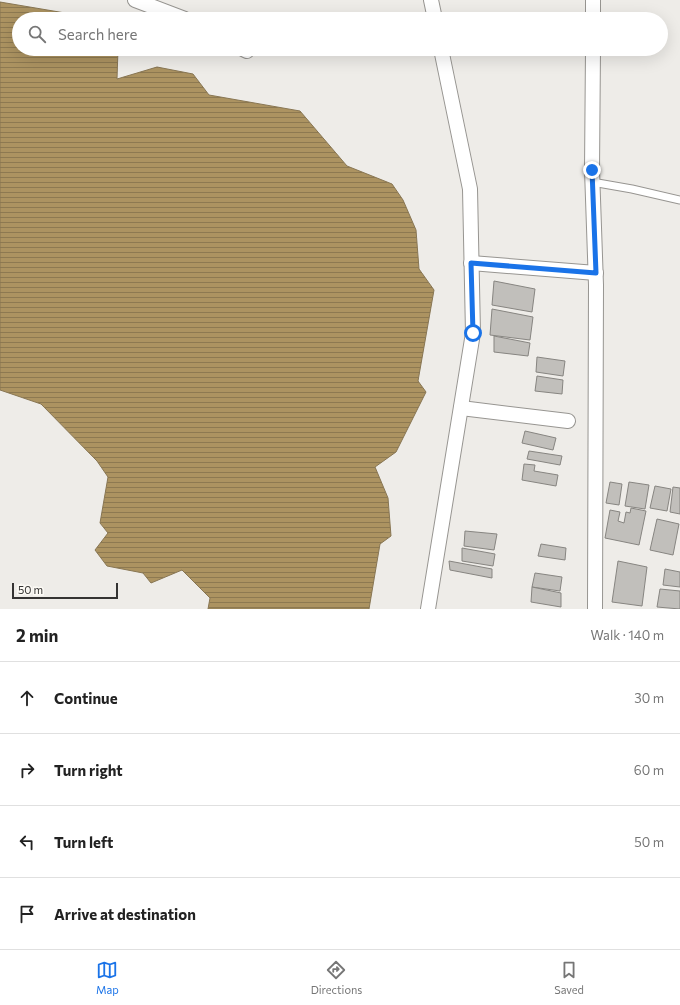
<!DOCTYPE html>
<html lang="en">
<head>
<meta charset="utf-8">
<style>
	body { margin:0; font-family:Commissioner,sans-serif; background:#f6f6f6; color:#222 }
	.scale { position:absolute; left:12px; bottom:10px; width:106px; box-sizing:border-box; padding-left:4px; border:2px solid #343332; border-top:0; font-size:11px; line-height:14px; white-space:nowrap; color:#343332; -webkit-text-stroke:3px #fcfaf5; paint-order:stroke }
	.stop { position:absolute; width:12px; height:12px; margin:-9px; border:3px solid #1a73e8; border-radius:50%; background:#fff }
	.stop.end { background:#1a73e8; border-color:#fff; box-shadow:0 1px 4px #0008 }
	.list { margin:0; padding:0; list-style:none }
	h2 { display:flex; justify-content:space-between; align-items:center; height:52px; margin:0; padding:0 16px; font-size:17px }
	h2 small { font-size:13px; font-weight:400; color:#767676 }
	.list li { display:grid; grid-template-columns:26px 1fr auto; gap:12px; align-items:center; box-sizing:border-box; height:72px; padding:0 16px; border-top:1px solid #e0e0e0 }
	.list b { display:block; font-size:15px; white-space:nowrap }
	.list em { font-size:13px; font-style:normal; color:#767676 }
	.icon { flex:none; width:22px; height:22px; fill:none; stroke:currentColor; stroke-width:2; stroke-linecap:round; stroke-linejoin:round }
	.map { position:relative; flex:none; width:680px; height:609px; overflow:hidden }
	.search { position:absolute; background:#fff; box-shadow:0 4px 16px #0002; left:12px; right:12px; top:12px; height:44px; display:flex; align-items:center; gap:10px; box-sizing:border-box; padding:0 14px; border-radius:22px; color:#767676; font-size:15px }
	.sheet { height:340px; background:#fff }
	nav { display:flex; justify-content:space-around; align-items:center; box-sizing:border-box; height:56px; border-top:1px solid #e0e0e0; background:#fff; font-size:11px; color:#767676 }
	nav a { display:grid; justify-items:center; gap:2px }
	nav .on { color:#1a73e8 }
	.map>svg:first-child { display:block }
	.water { fill:url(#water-rules); stroke:#887653 }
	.building { fill:#c1bfbb; stroke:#878581 }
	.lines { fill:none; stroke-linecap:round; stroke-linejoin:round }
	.service-casing { stroke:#979591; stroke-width:9 }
	.minor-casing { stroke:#979591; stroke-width:16 }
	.service { stroke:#fff; stroke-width:7 }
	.minor { stroke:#fff; stroke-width:14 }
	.route { stroke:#1a73e8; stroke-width:5 }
</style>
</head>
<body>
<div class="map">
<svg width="680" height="609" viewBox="0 0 680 609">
	<defs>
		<pattern id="water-rules" width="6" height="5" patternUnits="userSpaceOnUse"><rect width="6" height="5" fill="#ac9361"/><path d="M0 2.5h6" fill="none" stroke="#8d7951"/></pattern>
	</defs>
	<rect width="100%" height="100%" fill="#eeece8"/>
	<polygon class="water" points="0,2 71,14 78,19 19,19 19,49 118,49 117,79 157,67 193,74 209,95 300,111 347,166 392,184 403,200 416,230 419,269 434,290 418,381 426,392 396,452 375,467 388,498 391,536 380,544 369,609 208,609 210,598 182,570 151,583 143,573 107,566 95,550 108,533 100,523 108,477 97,461 41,404 0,390"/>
	<g class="building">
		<polygon points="494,281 535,289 532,312 492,305"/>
		<polygon points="492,309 533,317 530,340 490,335"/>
		<polygon points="494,336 530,343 528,356 494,352"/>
		<polygon points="537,357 565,361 563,376 536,372"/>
		<polygon points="537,376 563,380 562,394 535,391"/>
		<polygon points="525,431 556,438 553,450 522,443"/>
		<polygon points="529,451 562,456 560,465 527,459"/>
		<polygon points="524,464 535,465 534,471 558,475 556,486 522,480"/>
		<polygon points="610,482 622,484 619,505 606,503"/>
		<polygon points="629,482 649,485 645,509 625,506"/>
		<polygon points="655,486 671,489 667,511 650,508"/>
		<polygon points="673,487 680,488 680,514 670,512"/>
		<polygon points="631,508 646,511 639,545 605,538 610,510 620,512 618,521 624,523 626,512 630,513"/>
		<polygon points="657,519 679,524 673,555 650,550"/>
		<polygon points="465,531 497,534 494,550 464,546"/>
		<polygon points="541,544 566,548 565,560 538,556"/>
		<polygon points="462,548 495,554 493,566 462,561"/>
		<polygon points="449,561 492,569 492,578 450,570"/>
		<polygon points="618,561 647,567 642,606 612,602"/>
		<polygon points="665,569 680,572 680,587 663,585"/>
		<polygon points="535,573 562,577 560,591 532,587"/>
		<polygon points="532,587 561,593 561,607 531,602"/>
		<polygon points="660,589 680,591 680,609 657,607"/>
	</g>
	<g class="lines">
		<g class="service-casing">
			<polyline id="service" points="592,182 632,189 680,200"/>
		</g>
		<g class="minor-casing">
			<g id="minor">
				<polyline points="135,0 185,19"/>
				<polyline points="431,0 435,19"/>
				<polyline points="593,19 593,0"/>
				<polyline points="243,49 247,51"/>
				<polyline points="593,49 592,170 596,285 595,609"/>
				<polyline points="471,263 596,273"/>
				<polyline points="461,408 568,421"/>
				<polyline points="428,609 473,333 470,189 441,49"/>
			</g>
		</g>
		<use href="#service" class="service"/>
		<use href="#minor" class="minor"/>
	</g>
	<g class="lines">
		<polyline class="route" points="473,333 471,263 596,273 592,170"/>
	</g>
</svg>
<div class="scale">50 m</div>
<div class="stop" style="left:473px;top:333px"></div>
<div class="stop end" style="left:592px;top:170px"></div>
<div class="search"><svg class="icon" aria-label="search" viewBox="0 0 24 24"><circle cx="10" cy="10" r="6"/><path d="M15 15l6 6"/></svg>Search here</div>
</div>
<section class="sheet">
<h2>2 min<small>Walk · 140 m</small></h2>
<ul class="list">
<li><svg class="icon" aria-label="ahead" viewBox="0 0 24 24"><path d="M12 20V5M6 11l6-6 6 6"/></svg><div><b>Continue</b></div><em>30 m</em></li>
<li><svg class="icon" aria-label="right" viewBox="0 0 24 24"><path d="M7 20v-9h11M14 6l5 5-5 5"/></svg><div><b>Turn right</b></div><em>60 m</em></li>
<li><svg class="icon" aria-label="left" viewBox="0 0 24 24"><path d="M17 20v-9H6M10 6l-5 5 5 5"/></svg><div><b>Turn left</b></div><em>50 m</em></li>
<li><svg class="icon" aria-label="arrive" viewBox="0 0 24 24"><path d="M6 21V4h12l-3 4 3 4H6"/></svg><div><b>Arrive at destination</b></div></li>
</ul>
</section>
<nav>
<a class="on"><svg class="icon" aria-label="map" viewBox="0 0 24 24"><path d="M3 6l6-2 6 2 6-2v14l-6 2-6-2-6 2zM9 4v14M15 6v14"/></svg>Map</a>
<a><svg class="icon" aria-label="directions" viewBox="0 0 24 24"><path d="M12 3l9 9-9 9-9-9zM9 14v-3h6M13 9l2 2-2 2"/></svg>Directions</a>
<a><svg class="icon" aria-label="saved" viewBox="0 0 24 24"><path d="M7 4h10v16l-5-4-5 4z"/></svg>Saved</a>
</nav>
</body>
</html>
